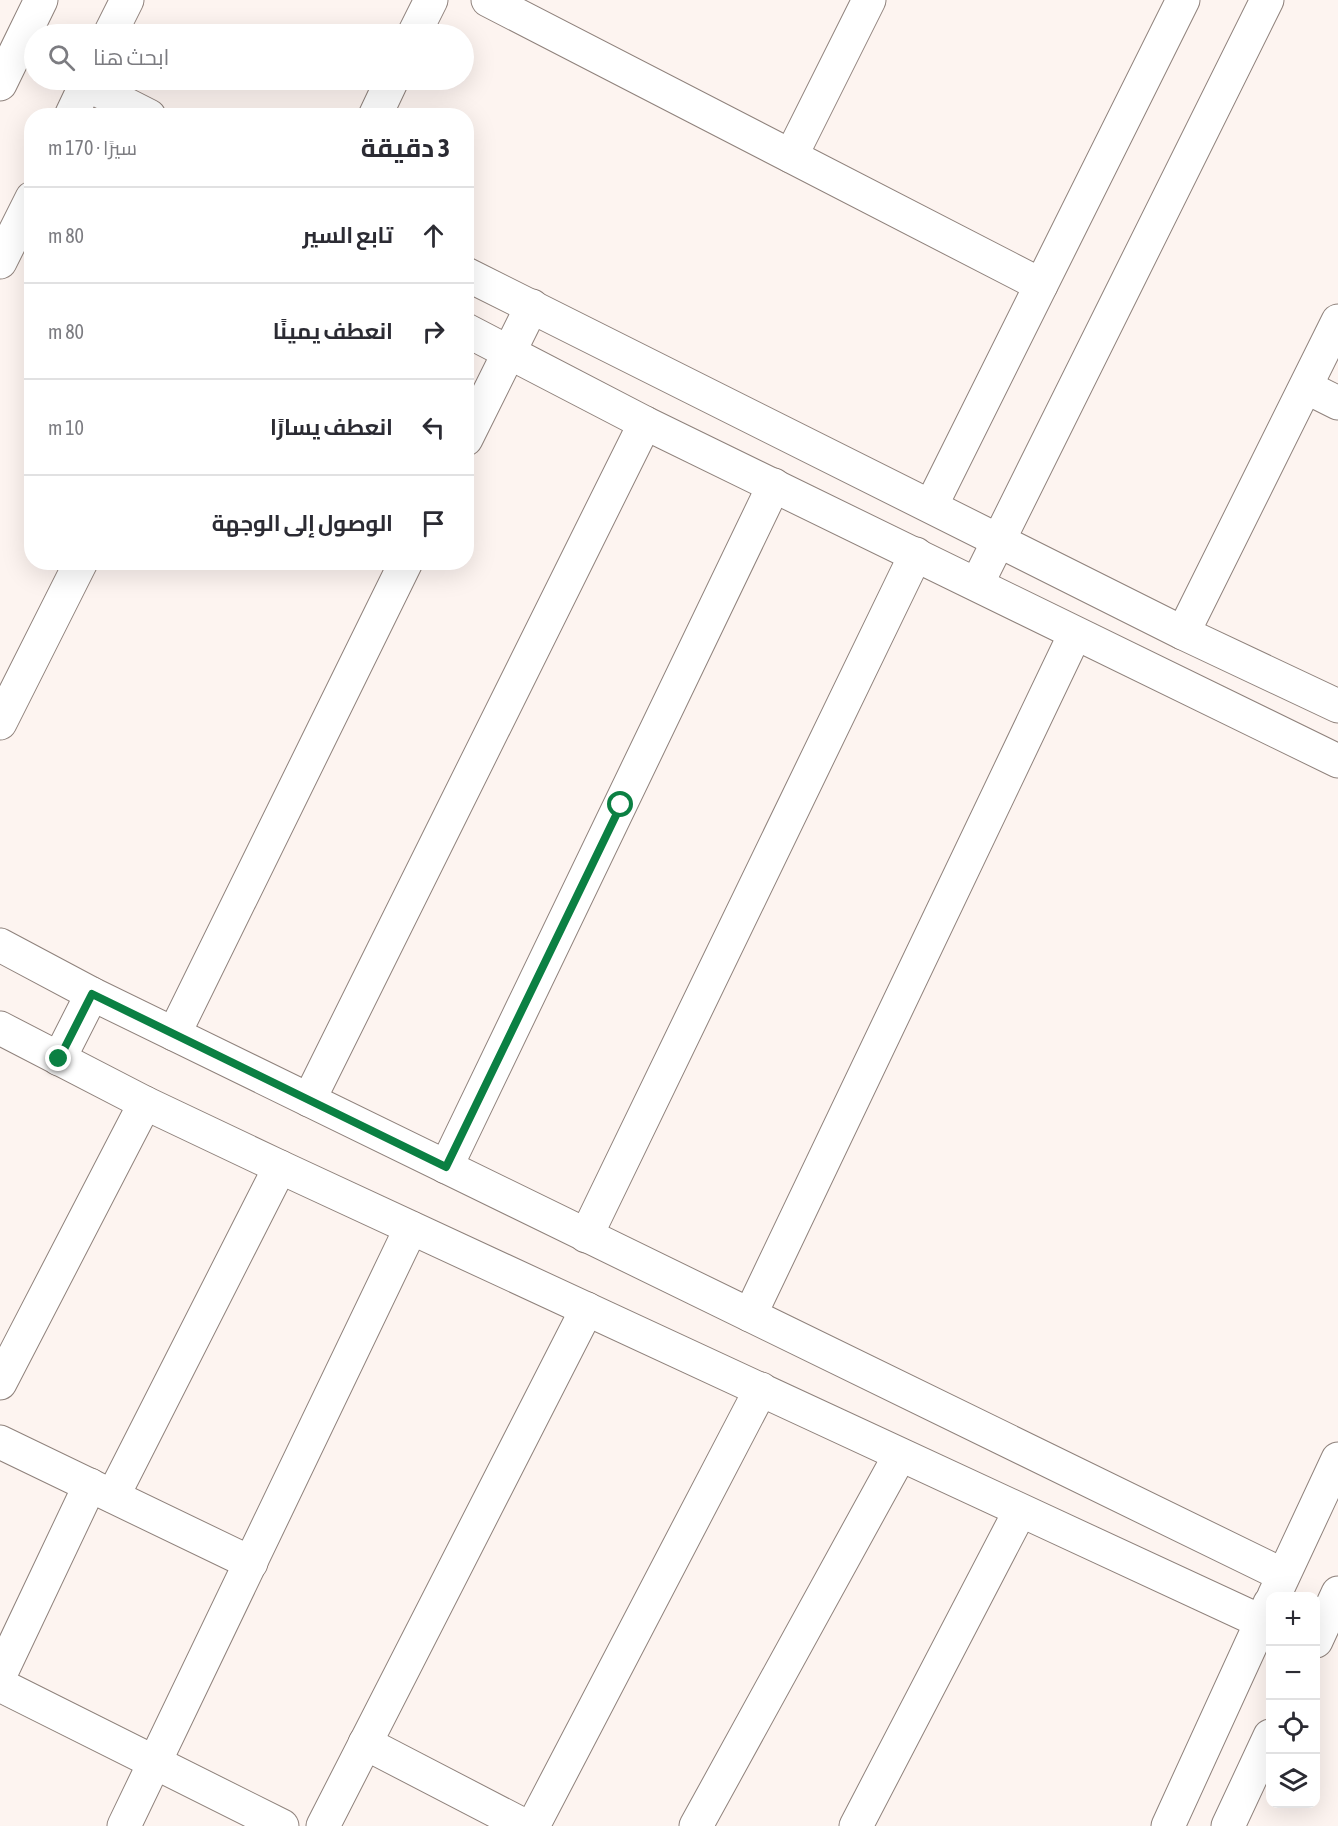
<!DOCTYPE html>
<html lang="ar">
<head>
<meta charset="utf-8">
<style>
	body { margin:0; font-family:"Asap Condensed",Cairo,sans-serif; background:#f2f2f3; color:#2b2b33; direction:rtl }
	.controls { position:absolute; right:18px; bottom:18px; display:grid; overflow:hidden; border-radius:12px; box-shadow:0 6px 24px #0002 }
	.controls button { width:54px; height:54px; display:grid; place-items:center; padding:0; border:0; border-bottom:2px solid #e1e1e2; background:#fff; color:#2b2b33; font:30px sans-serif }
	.stop { position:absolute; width:18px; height:18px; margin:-14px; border:4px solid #0b8043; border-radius:50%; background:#fff }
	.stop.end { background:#0b8043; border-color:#fff; box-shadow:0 2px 6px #0008 }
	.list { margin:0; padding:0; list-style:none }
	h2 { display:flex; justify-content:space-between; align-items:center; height:78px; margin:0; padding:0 24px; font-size:26px }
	h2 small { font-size:20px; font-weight:400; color:#7c7c81 }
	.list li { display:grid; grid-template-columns:39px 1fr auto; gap:18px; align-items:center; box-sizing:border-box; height:96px; padding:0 24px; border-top:2px solid #e1e1e2 }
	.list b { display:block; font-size:22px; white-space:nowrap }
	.list em { font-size:20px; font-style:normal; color:#7c7c81 }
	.icon { flex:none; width:33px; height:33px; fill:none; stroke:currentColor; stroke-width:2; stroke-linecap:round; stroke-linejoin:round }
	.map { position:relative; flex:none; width:1338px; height:1826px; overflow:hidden; direction:ltr }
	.search { position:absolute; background:#fff; box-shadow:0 6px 24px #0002; left:24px; top:24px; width:450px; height:66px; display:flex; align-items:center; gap:15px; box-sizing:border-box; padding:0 21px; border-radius:33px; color:#7c7c81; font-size:22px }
	.panel { position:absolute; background:#fff; box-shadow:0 6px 24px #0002; left:24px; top:108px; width:450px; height:462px; border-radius:24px; direction:rtl }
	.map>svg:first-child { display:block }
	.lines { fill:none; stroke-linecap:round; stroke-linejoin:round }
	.minor-casing { stroke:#8f827c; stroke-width:35 }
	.minor { stroke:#fff; stroke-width:33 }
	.route { stroke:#0b8043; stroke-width:8 }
</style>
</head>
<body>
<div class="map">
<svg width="1338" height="1826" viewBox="0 0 1338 1826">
	<rect width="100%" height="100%" fill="#fdf4f0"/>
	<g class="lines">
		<g class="minor-casing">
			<g id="minor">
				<polyline points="488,0 1041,285"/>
				<polyline points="110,34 127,0"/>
				<polyline points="414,34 431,0"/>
				<polyline points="0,84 41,0"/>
				<polyline points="86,84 149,116"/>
				<polyline points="71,116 88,80"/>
				<polyline points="375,116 392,80"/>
				<polyline points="791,156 869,0"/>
				<polyline points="0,262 32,198"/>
				<polyline points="466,274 1183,633 1338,706"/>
				<polyline points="466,330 645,423 1338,761"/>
				<polyline points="1306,387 1338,403"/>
				<polyline points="466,439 532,306"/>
				<polyline points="931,506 1183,0"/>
				<polyline points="977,584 1267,0"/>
				<polyline points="1183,633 1338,321"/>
				<polyline points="0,723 81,562"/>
				<polyline points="0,945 92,994 1283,1575"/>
				<polyline points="0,1028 145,1103 280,1167 1262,1622"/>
				<polyline points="174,1034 406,562"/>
				<polyline points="59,1059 92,994"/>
				<polyline points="309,1100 645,423"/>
				<polyline points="446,1167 774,485"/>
				<polyline points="586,1236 916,554"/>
				<polyline points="750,1315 1075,634"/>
				<polyline points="0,1383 145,1103"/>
				<polyline points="0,1442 251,1563"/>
				<polyline points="113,1496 280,1167"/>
				<polyline points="1274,1596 1338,1459"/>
				<polyline points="1316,1641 1338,1593"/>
				<polyline points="0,1675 90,1485"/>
				<polyline points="0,1685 282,1826"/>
				<polyline points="365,1743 525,1826"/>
				<polyline points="124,1826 411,1228"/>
				<polyline points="323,1826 587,1309"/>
				<polyline points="533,1826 761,1389"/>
				<polyline points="696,1826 900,1455"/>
				<polyline points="856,1826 1020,1511"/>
				<polyline points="1168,1826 1270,1603"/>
				<polyline points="1228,1826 1270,1736"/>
			</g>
		</g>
		<use href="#minor" class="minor"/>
	</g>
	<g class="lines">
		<polyline class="route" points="59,1059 92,994 446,1167 621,805"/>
	</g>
</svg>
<div class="controls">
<button>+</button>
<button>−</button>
<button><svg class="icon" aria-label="locate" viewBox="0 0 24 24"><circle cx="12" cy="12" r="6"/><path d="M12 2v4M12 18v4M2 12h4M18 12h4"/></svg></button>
<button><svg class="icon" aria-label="layers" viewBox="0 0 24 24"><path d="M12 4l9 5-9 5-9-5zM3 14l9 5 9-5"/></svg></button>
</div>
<div class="stop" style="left:621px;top:805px"></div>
<div class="stop end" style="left:59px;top:1059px"></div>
<div class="search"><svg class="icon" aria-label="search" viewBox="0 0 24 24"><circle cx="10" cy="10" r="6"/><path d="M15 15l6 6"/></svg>ابحث هنا</div>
<section class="panel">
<h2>3 دقيقة<small>سيرًا · 170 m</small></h2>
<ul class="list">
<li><svg class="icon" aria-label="ahead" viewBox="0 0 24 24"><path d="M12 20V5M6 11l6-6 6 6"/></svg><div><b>تابع السير</b></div><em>80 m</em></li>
<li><svg class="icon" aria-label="right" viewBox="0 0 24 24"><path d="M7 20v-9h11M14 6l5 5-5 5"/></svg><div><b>انعطف يمينًا</b></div><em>80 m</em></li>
<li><svg class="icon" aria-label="left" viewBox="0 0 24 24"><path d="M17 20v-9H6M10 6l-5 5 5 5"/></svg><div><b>انعطف يسارًا</b></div><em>10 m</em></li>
<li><svg class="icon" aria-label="arrive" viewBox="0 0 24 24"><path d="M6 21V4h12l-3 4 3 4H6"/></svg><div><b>الوصول إلى الوجهة</b></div></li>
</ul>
</section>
</div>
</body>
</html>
